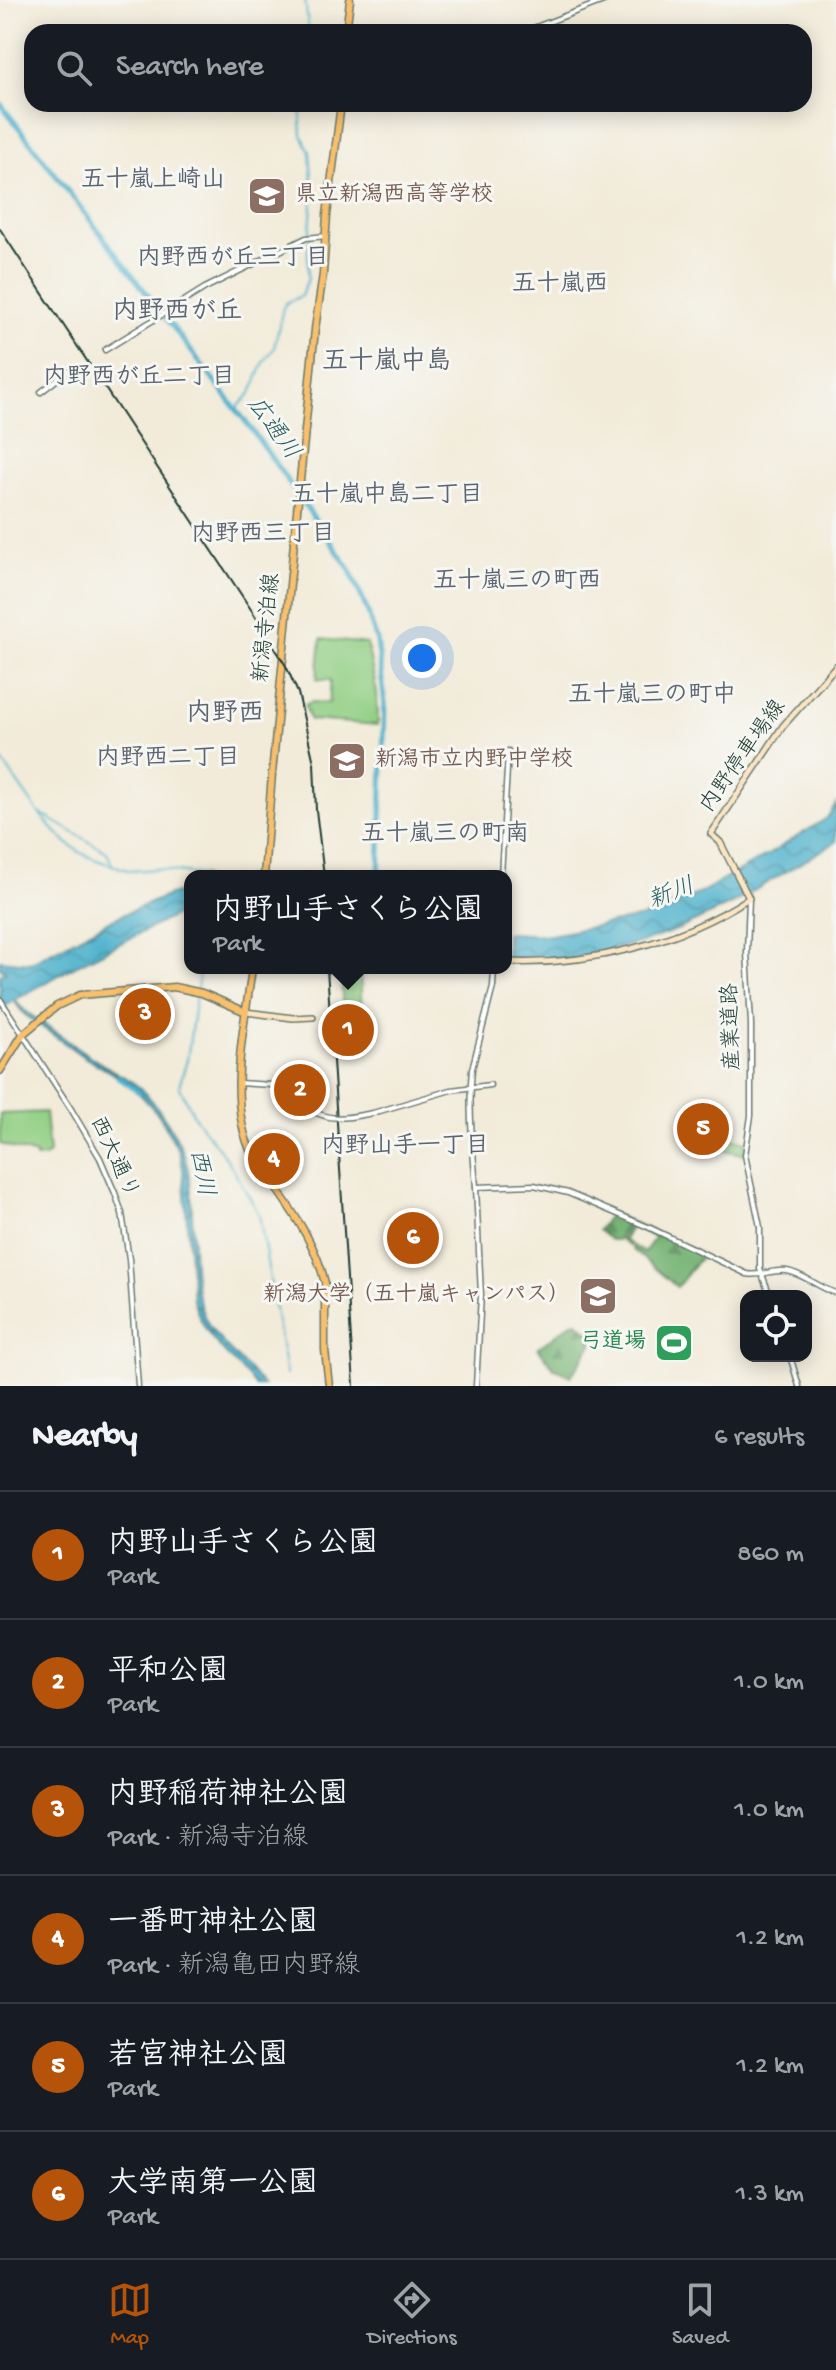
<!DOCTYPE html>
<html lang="en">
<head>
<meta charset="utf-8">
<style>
	body { margin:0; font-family:"Gochi Hand","Klee One",sans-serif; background:#242831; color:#f1f3f6 }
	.controls { position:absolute; right:24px; bottom:24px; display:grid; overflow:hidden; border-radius:16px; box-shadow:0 4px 20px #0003 }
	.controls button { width:72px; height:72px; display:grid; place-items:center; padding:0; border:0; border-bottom:2px solid #363941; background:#171b24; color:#f1f3f6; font:40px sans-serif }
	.you { position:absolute; left:422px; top:658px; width:28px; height:28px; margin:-20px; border:6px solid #fff; border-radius:50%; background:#1a73e8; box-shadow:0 0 0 12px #1a73e833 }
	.badge { display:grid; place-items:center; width:52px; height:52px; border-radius:50%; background:#b45309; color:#fff; font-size:26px; font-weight:700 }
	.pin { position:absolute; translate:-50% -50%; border:4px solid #fff; box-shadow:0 2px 8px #0006 }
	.popup { position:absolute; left:184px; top:870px; width:328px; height:104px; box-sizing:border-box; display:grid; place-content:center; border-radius:16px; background:#171b24; filter:drop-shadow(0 2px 6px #0005); font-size:26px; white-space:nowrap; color:#9ea1a6 }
	.popup b { font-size:30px; color:#f1f3f6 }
	.popup::after { content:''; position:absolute; left:50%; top:100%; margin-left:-16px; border:16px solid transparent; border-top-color:#171b24 }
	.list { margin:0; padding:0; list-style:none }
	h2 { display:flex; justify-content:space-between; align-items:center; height:104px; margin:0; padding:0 32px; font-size:34px }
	h2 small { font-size:26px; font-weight:400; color:#9ea1a6 }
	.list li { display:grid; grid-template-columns:52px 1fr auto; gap:24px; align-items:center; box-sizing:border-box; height:128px; padding:0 32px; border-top:2px solid #363941 }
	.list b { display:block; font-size:30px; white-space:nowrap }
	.list p { margin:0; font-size:26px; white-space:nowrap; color:#9ea1a6 }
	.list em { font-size:26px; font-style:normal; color:#9ea1a6 }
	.icon { flex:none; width:44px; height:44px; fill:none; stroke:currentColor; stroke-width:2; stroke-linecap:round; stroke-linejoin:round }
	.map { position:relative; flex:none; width:836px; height:1386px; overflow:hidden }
	.search { position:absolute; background:#171b24; box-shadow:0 4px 20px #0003; left:24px; right:24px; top:24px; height:88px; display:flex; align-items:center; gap:20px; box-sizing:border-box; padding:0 28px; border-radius:24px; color:#9ea1a6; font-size:30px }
	.sheet { height:872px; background:#171b24 }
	nav { display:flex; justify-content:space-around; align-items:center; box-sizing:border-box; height:112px; border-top:2px solid #363941; background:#171b24; font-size:22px; color:#9ea1a6 }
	nav a { display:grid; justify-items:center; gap:4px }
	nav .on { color:#b45309 }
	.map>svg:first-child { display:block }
	.grass { fill:url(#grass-tufts); stroke:#58865c; stroke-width:2 }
	.forest { fill:url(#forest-firs); stroke:#4a7853; stroke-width:2 }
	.pitch { fill:#92cf84; stroke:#58865c; stroke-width:2 }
	.water { fill:url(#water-waves); stroke:#367780; stroke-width:2 }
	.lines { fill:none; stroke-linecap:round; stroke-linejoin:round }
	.stream { stroke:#4db1cc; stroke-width:2 }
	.river { stroke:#4db1cc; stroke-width:5 }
	.tertiary-casing { stroke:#697a6e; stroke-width:7 }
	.secondary-casing { stroke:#697a6e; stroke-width:8 }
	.primary-casing { stroke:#697a6e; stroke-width:9 }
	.tertiary { stroke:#fff; stroke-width:4 }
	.secondary { stroke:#fce5c4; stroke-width:5 }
	.primary { stroke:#f8bf6c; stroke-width:6 }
	.rail { stroke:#1f3d34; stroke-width:2 }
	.tertiary-bridge-casing { stroke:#697a6e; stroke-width:7; stroke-linecap:butt }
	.tertiary-bridge { stroke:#fff; stroke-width:4 }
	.labels { text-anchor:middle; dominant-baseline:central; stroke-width:6; stroke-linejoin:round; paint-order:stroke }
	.education-label { font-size:22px; font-weight:bold; fill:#785e54; stroke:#f6f6f2; text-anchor:start }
	.street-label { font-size:22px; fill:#1f3d34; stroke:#f6f6f2 }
	.leisure-label { font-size:22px; font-weight:bold; fill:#27864d; stroke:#f6f6f2; text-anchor:end }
	.neighbourhood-label { font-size:24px; font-weight:bold; fill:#5d6570; stroke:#f6f6f2 }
	.water-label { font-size:24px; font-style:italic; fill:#2d6062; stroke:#f6f6f2 }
	.quarter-label { font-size:26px; font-weight:bold; fill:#5d6570; stroke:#f6f6f2 }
</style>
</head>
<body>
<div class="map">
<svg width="836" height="1386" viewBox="0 0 836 1386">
	<defs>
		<pattern id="grass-tufts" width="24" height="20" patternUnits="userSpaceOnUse" patternTransform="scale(2)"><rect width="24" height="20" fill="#92cf84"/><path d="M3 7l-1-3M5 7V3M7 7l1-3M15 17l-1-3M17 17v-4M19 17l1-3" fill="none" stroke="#77a96d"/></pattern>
		<pattern id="forest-firs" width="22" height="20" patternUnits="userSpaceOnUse" patternTransform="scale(2)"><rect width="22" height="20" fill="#75b272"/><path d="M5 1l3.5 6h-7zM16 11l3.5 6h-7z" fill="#5f925e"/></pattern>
		<pattern id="water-waves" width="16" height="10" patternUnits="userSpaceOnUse" patternTransform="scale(2)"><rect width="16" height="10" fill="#4db1cc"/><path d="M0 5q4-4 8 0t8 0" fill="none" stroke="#3f91a6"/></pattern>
	</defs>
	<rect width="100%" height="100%" fill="#f6f6f2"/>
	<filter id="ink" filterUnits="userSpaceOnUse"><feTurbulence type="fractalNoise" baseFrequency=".0125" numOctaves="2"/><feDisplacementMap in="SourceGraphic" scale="16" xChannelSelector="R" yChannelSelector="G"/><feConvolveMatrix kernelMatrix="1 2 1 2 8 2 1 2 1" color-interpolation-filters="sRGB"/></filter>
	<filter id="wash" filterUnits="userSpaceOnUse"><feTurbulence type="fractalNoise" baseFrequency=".006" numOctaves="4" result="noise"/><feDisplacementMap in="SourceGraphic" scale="32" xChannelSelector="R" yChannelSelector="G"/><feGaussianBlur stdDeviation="1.8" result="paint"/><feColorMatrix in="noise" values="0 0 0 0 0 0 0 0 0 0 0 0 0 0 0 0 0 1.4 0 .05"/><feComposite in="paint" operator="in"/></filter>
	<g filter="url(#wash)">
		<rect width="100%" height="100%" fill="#f2ebd9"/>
		<g class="grass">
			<polygon points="697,1107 725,1124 720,1134 746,1142 744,1154 708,1147 681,1136"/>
			<polygon points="427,1223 430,1253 397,1254 397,1224"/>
		</g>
		<g class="forest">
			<polygon points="611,1213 698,1252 701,1257 677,1287 632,1249 633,1246 644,1253 655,1237 632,1226 624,1240 631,1245 629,1246 620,1240 628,1224 638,1226 627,1221 617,1240 611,1240 598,1230"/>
			<polygon points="573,1322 577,1322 594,1335 591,1341 593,1343 571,1376 554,1368 538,1348"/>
		</g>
		<g class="pitch">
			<polygon points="321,639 367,644 377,693 378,725 310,720 305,705 311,702 329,703 331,680 317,679"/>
			<polygon points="360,968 362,1019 343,1020 341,969"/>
			<polygon points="45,1112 49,1154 44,1157 36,1158 36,1155 0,1144 0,1114"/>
		</g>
		<g class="water">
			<polygon points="836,804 836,842 733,903 679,929 643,942 566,960 506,958 506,933 551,935 643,917 698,894 766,856 827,818"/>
			<path d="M190 889V908L77 965 15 1000C25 1014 40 1020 53 1030 71 1043 89 1057 109 1068 121 1076 134 1081 144 1092 157 1105 167 1121 176 1137 203 1182 184 1259 202 1311 213 1341 244 1361 263 1386H256C230 1355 205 1341 193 1300L183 1168 179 1151 159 1115 131 1084 84 1057 24 1014 14 1001 0 1009V975L6 971 0 968V960L30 963 111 920 166 896Z"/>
		</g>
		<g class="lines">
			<g class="stream">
				<polyline points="305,0 309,32"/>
				<polyline points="236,409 251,393 264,362 274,348 283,308 286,303 301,296 308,279 308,254 313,194 310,152 302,135 301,123 301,104"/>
				<polyline points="0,758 38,812 107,852 112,865 131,871 157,869 205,876"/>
				<path d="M39 813C62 841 77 856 112 865"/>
				<polyline points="197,989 200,968"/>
				<polyline points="196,995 187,1060 179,1086 196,1119 227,1159 259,1214 286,1374"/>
			</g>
			<g class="river">
				<polyline points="0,103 249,426 349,568 367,610 377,641 385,704 379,876"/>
				<polyline points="118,1077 139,1092"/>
			</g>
		</g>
	</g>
	<g filter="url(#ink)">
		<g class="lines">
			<g class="tertiary-casing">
				<g id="tertiary">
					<polyline points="347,26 418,32"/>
					<polyline points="523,32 606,0"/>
					<polyline points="105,350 205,288 306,238 326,236"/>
					<polyline points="41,392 68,371"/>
					<polyline points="501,876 508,751"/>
					<polyline points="749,898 747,952 751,1024 751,1116 745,1155 760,1227 760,1269 770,1296"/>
					<path d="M494 968 493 987 472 1069C468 1109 473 1148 476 1187L534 1185 568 1193 648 1227 747 1274C761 1277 773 1269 787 1271 804 1274 819 1288 836 1293"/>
					<polyline points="0,999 71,1109 100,1158 115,1193 122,1213 129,1259 138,1386"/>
					<polyline points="239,1083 271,1085 284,1090"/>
					<polyline points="373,1113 451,1090 490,1085"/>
					<polyline points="476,1187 481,1295 476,1386"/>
					<polyline points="790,1356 799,1386"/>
				</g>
			</g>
			<g class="secondary-casing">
				<g id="secondary">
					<path d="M506 962C588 966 680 943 749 898L720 842 711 834 783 726 836 666"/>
					<polyline points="246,1012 293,1018 313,1017"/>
				</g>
			</g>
			<g class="primary-casing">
				<g id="primary">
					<polyline points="346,32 350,0"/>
					<polyline points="264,876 272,774 296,521 315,329 323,274 327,215 341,104"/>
					<path d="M252 968C245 1026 225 1101 253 1156 260 1169 269 1179 278 1191 298 1219 317 1249 325 1283V1350L329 1386"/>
					<polyline points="0,1071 23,1034 57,1006 80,995 174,987 202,993 246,1012"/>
				</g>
			</g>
			<use href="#tertiary" class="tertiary"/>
			<use href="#secondary" class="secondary"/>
			<use href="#primary" class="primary"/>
			<g class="rail">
				<polyline points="0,229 254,614 286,666 298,693 314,763 316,810 324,876"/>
				<polyline points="327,968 354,1386"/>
			</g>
			<g class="tertiary-bridge-casing">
				<path id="tertiary-bridge" d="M284 1090C294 1095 301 1103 310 1109 330 1123 351 1117 373 1113"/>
			</g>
			<use href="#tertiary-bridge" class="tertiary-bridge"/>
		</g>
	</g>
	<defs>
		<g id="school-square" transform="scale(2)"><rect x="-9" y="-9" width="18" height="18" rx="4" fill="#8d6e63" stroke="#f6f6f2"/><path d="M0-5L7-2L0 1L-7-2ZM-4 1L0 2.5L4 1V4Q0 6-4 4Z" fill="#fff"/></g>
		<g id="university-square" transform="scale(2)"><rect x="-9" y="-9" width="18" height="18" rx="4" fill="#8d6e63" stroke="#f6f6f2"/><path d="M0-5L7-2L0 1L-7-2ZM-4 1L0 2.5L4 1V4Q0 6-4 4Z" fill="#fff"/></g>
		<g id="stadium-square" transform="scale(2)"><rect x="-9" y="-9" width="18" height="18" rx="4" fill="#2e9e5b" stroke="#f6f6f2"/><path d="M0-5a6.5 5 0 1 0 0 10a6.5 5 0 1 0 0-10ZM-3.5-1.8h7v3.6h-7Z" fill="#fff"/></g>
	</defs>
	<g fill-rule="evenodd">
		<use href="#school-square" x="267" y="196"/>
		<use href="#school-square" x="347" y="761"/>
		<use href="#university-square" x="598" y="1296"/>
		<use href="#stadium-square" x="674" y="1343"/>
	</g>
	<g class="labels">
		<g class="education-label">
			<text x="295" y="196">県立新潟西高等学校</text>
			<text x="375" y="761">新潟市立内野中学校</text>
			<text x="570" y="1296" text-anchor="end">新潟大学（五十嵐キャンパス）</text>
		</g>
		<g class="street-label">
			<text transform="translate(268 628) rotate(-84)">新潟寺泊線</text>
			<text transform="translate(744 757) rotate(-55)">内野停車場線</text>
			<text transform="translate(733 1027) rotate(-92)">産業道路</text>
			<text transform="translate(113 1158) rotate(65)">西大通り</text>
		</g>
		<g class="leisure-label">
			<text x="646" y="1343">弓道場</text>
		</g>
		<g class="neighbourhood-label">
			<text x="153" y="181">五十嵐上崎山</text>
			<text x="233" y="259">内野西が丘三丁目</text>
			<text x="560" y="285">五十嵐西</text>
			<text x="139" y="378">内野西が丘二丁目</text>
			<text x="387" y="496">五十嵐中島二丁目</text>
			<text x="263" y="535">内野西三丁目</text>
			<text x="517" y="582">五十嵐三の町西</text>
			<text x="652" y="696">五十嵐三の町中</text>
			<text x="168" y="759">内野西二丁目</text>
			<text x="445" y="835">五十嵐三の町南</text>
			<text x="405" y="1147">内野山手一丁目</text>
		</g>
		<g class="water-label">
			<text transform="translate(272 429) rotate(54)">広通川</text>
			<text transform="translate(672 895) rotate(-21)">新川</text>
			<text transform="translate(200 1173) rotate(79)">西川</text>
		</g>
		<g class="quarter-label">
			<text x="177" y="313">内野西が丘</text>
			<text x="387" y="363">五十嵐中島</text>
			<text x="225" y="715">内野西</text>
		</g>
	</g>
</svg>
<div class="controls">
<button><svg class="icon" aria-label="locate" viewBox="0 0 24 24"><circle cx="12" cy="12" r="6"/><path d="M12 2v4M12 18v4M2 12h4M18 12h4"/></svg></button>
</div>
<div class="you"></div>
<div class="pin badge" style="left:348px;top:1030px">1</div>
<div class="popup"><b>内野山手さくら公園</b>Park</div>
<div class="pin badge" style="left:300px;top:1090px">2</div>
<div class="pin badge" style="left:145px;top:1014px">3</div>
<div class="pin badge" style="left:274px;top:1159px">4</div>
<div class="pin badge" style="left:703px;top:1129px">5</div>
<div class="pin badge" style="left:413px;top:1238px">6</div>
<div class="search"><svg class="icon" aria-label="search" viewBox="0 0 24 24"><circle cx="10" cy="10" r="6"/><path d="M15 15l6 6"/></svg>Search here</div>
</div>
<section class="sheet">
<h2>Nearby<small>6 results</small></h2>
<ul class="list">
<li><span class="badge">1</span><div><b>内野山手さくら公園</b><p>Park</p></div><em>860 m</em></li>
<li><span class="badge">2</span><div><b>平和公園</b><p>Park</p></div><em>1.0 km</em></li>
<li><span class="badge">3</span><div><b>内野稲荷神社公園</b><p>Park · 新潟寺泊線</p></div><em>1.0 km</em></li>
<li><span class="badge">4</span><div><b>一番町神社公園</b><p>Park · 新潟亀田内野線</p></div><em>1.2 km</em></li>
<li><span class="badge">5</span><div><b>若宮神社公園</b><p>Park</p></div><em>1.2 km</em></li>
<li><span class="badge">6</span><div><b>大学南第一公園</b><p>Park</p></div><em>1.3 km</em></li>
</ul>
</section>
<nav>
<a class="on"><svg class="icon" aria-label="map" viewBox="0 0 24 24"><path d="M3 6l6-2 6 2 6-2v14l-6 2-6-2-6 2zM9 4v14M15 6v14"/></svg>Map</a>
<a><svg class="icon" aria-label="directions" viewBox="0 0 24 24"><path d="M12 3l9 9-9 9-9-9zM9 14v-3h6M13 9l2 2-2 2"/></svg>Directions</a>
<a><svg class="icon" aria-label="saved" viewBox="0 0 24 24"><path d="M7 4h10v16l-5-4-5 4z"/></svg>Saved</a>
</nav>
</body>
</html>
